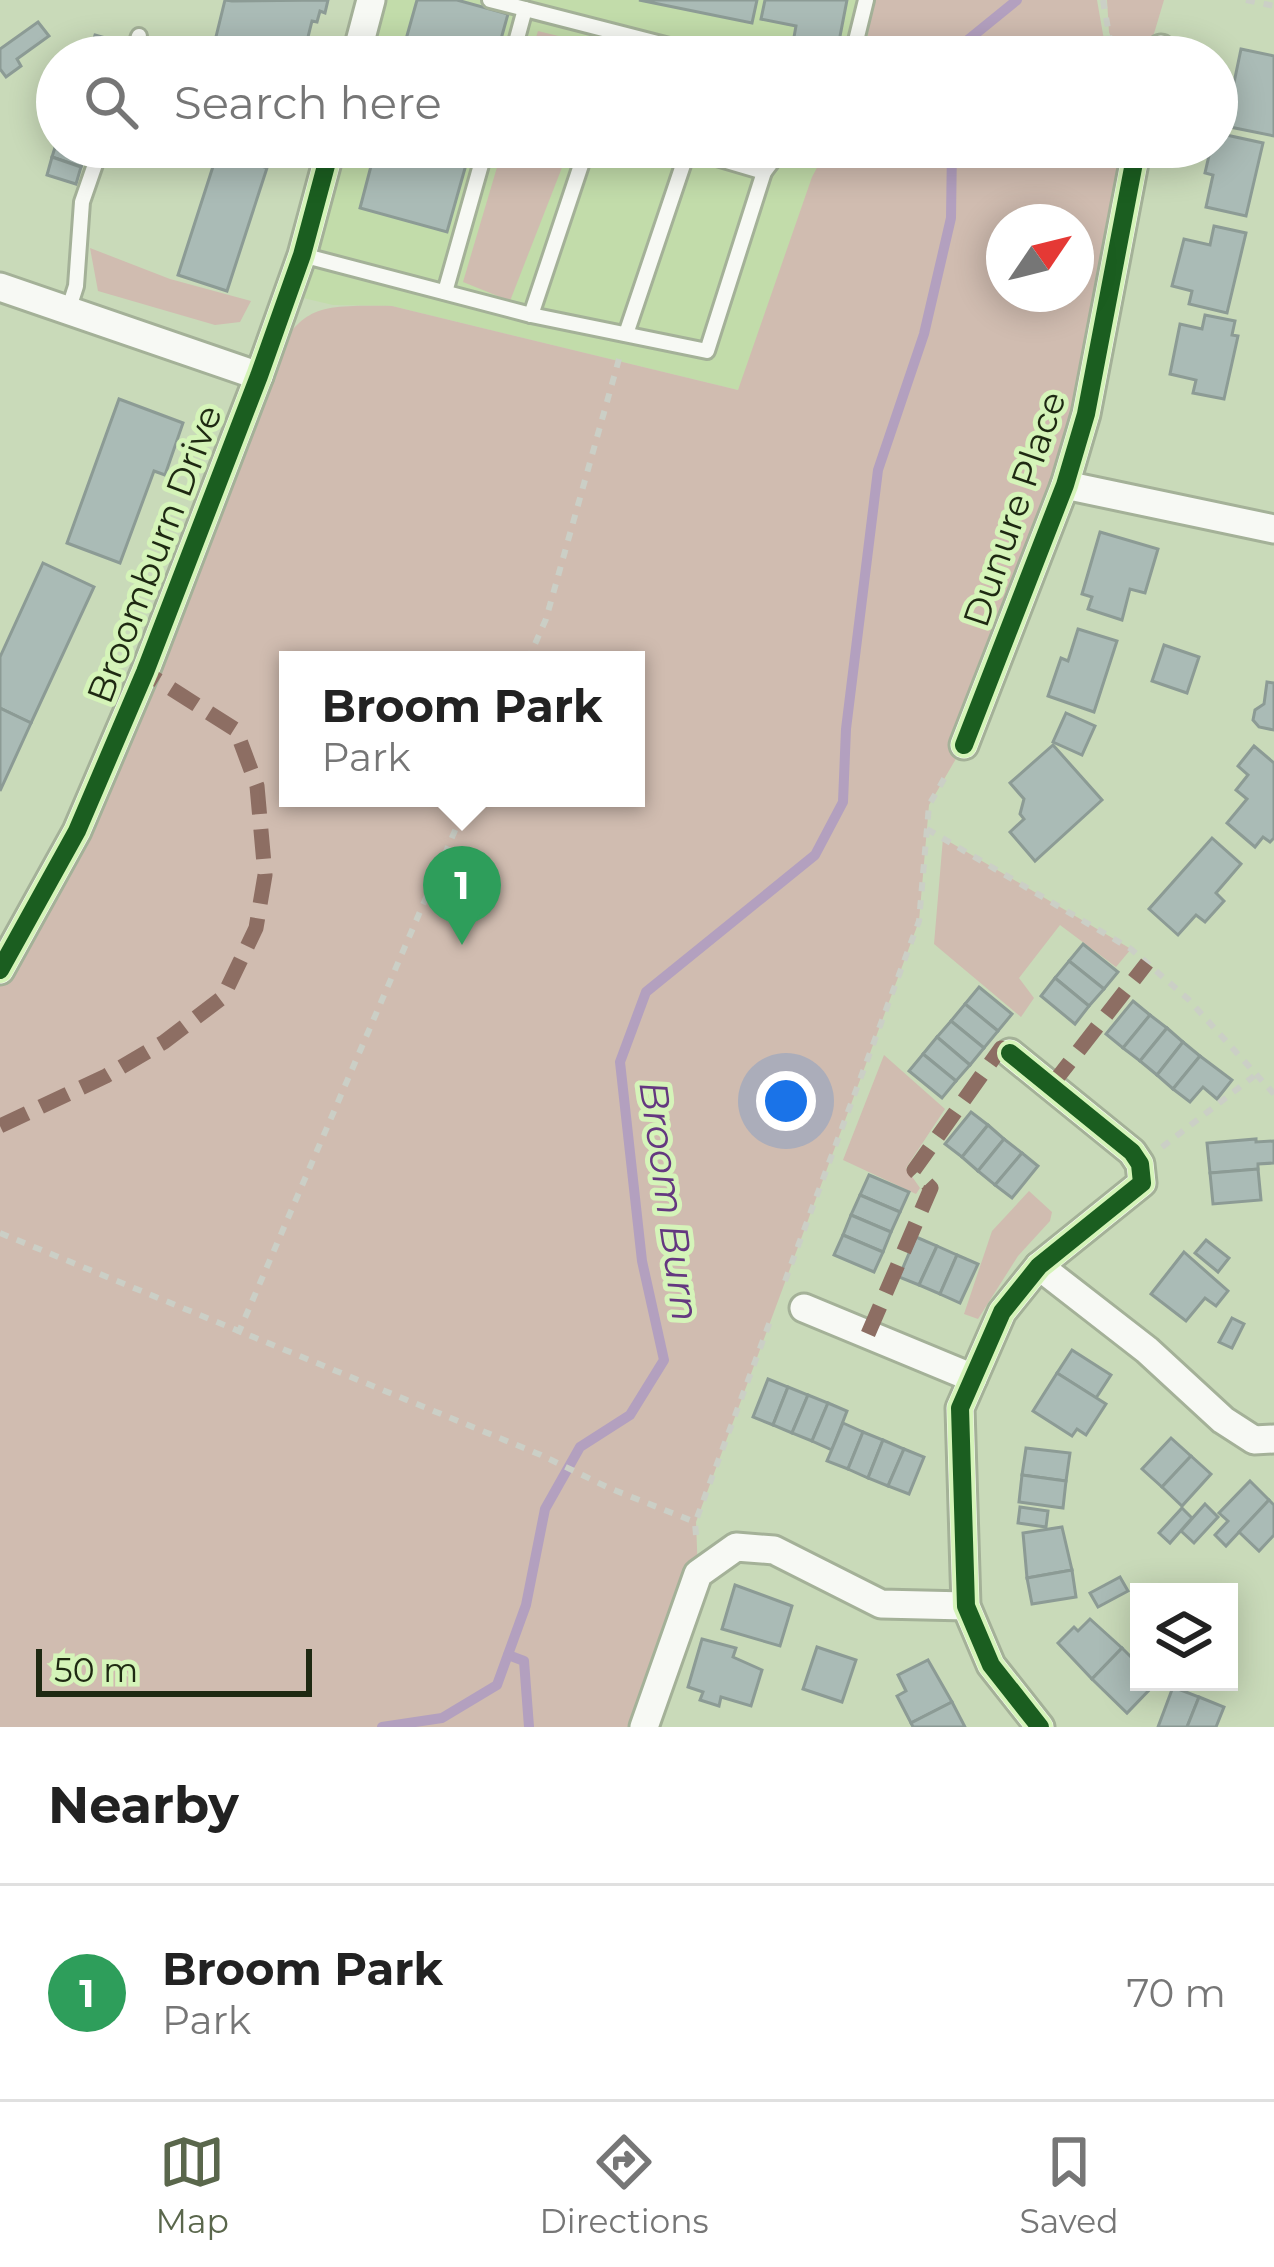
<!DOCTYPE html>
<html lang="en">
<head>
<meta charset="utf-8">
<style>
	body { margin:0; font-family:Montserrat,sans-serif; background:#f2f2f2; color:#222 }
	.controls { position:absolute; right:36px; bottom:36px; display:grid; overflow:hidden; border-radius:0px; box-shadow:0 6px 30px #0003 }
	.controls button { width:108px; height:108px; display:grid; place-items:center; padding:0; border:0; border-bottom:3px solid #e0e0e0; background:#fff; color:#222; font:60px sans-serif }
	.compass { position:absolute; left:986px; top:204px; width:108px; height:108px; border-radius:50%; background:#fff; box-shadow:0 6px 30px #0003; rotate:55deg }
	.scale { position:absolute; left:36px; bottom:30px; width:276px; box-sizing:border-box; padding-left:12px; border:6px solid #1e2912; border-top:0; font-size:33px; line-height:42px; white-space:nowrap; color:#1e2912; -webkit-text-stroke:9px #d5f4b9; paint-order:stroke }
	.you { position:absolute; left:786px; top:1101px; width:42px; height:42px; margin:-30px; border:9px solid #fff; border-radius:50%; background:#1a73e8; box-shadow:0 0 0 18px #1a73e833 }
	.badge { display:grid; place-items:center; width:78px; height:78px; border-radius:50%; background:#5a674c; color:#fff; font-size:39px; font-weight:700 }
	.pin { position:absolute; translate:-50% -99px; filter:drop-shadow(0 3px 6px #0008) }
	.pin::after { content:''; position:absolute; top:63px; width:42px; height:36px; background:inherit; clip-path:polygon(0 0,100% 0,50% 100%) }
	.popup { position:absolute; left:279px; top:651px; width:366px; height:156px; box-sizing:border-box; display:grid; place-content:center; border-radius:0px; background:#fff; filter:drop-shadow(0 3px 9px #0005); font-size:39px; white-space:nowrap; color:#767676 }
	.popup b { font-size:45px; color:#222 }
	.popup::after { content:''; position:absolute; left:50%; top:100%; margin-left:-24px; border:24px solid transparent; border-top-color:#fff }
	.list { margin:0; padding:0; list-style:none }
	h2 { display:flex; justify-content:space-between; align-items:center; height:156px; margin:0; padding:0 48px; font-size:51px }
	h2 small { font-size:39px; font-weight:400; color:#767676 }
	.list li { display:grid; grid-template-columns:78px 1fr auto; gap:36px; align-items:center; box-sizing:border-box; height:216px; padding:0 48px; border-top:3px solid #e0e0e0 }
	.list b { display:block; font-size:45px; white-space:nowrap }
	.list p { margin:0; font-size:39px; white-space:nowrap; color:#767676 }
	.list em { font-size:39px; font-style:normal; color:#767676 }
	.icon { flex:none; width:66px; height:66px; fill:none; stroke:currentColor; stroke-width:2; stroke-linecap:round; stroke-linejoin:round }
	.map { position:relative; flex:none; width:1274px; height:1727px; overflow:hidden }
	.search { position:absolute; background:#fff; box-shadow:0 6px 30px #0003; left:36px; right:36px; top:36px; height:132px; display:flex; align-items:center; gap:30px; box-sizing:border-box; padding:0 42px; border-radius:66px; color:#767676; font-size:45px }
	.sheet { height:372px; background:#fff }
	nav { display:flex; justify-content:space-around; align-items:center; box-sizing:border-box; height:168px; border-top:3px solid #e0e0e0; background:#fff; font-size:33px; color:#767676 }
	nav a { display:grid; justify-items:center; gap:6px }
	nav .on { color:#5a674c }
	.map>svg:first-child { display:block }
	.built { fill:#c2dcaa }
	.green { fill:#d0bcb0; fill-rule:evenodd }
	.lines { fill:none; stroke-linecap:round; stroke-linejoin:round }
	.stream { stroke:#b3a0bf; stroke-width:10 }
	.building { fill:#aabbb6; stroke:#8c9b95; stroke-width:3 }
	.service-casing { stroke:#a4b198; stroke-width:20 }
	.minor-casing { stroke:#a4b198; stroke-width:33 }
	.path { stroke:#cbcfc6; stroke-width:6; stroke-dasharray:9 9; stroke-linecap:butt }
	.service { stroke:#f7f9f4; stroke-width:14 }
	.minor { stroke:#f7f9f4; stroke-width:27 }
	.quiet { stroke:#8d6e63; stroke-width:15; stroke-dasharray:30 15; stroke-linecap:butt }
	.cycleway-casing { stroke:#d5f4b9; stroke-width:26 }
	.cycleway { stroke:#1b5e20; stroke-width:18 }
	.labels { text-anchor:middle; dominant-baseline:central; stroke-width:10; stroke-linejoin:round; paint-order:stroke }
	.street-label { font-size:36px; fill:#1e2912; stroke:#d5f4b9 }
	.water-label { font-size:39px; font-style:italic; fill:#643880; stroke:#d5f4b9 }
</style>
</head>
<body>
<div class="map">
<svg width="1274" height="1727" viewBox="0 0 1274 1727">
	<rect width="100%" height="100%" fill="#c9dab9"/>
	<g class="built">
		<polygon points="371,0 871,0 866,57 356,57"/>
		<polygon points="331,147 836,147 738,390 392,306 333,305 286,294"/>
	</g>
	<g class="green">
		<polygon points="871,0 1097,0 1107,57 866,57"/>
		<polygon points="1107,0 1164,0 1147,57 1118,57 1109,32"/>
		<polygon points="538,31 644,57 530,57"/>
		<polygon points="503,147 570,147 510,301 463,282"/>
		<path d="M828 147H1133L1065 485 964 745 929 805 919 921 696 1522 698 1574 647 1727H0V970L77 831 259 376C306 306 307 305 392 306L738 390 812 177ZM1004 222H1076V294H1004ZM288 660H636V798H288Z"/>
		<polygon points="90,248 170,279 251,301 240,322 215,325 98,291"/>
		<polygon points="943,838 1131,949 1116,967 1060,925 1019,978 1034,998 1021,1017 934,944"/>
		<polygon points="884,1055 945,1109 906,1168 920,1188 916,1194 843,1160"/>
		<polygon points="1029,1191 1052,1212 1050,1221 1018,1256 978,1319 964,1314 992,1231"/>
	</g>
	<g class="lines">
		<g class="stream">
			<polyline points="947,57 1017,0"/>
			<polyline points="508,1655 524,1661 529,1727"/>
			<polyline points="382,1727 442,1718 497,1685 526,1605 545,1509 580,1447 630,1415 664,1360 642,1261 620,1062 646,992 815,855 843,802 846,729 878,470 924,334 951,218 952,147"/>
		</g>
	</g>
	<g class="building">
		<polygon points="225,0 232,1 328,0 325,13 320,11 317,22 312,21 303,57 230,57 212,53"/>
		<polygon points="417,0 457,0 508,14 496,57 401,57"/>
		<polygon points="639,0 757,0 752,23"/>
		<polygon points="765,0 847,0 836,57 792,48 796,26 761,19"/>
		<polygon points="38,22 49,36 17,59 21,66 6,77 0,69 0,49"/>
		<polygon points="95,35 123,43 119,57 89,55"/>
		<polygon points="1241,49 1274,56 1274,136 1225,126"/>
		<polygon points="1217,133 1263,143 1246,216 1206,207 1213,175 1205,173 1211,147 1217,147"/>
		<polygon points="57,141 57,147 87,149 81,167 52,157"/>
		<polygon points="376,147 471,147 447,232 360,208"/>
		<polygon points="218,151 267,168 227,291 178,275"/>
		<polygon points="52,157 81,167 76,184 47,175"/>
		<polygon points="1214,226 1246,233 1227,313 1189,304 1192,291 1172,286 1184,239 1210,245"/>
		<polygon points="1205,315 1235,321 1232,335 1238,336 1224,399 1193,393 1196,380 1170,374 1180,324 1202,329"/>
		<polygon points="119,399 183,423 165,475 154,471 120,563 67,543"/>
		<polygon points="1100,532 1158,549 1145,593 1130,589 1122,620 1088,609 1092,597 1082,594"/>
		<polygon points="43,563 94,587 31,723 0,708 0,657"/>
		<polygon points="1078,629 1117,641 1094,712 1048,696 1061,658 1068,661"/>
		<polygon points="1164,645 1199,657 1187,693 1152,681"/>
		<polygon points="1267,682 1274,683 1274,730 1259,727 1253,720 1255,710 1264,704"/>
		<polygon points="0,708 31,723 0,791"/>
		<polygon points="1066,713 1095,726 1082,755 1053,742"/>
		<polygon points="1053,745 1102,800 1035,861 1010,832 1024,819 1020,814 1024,799 1010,783"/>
		<polygon points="1254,746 1274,763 1274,838 1270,842 1263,837 1255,847 1227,823 1247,799 1236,790 1248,775 1238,766"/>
		<polygon points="1212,838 1241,864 1216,893 1224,901 1205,922 1196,915 1178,935 1149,909"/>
		<polygon points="1083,944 1118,972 1104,989 1069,961"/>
		<polygon points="1069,961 1104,989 1089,1006 1055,978"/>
		<polygon points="1055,978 1089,1006 1075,1024 1041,996"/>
		<polygon points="979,987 1012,1014 998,1031 965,1004"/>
		<polygon points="1133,1001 1150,1015 1123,1048 1106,1034"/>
		<polygon points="965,1004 998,1031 984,1048 951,1021"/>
		<polygon points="1150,1015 1167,1028 1140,1061 1123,1048"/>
		<polygon points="951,1021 984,1048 970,1065 937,1037"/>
		<polygon points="1167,1028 1183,1042 1157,1075 1140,1061"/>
		<polygon points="937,1037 970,1065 956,1081 923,1054"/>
		<polygon points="1183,1042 1200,1056 1173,1089 1157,1075"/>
		<polygon points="923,1054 956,1081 942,1098 909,1071"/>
		<polygon points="1200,1056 1232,1080 1217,1099 1203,1087 1190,1102 1173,1089"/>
		<polygon points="971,1112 988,1125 962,1157 945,1144"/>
		<polygon points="988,1125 1004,1139 978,1171 962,1157"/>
		<polygon points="1004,1139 1022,1153 995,1185 978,1171"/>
		<polygon points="1256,1139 1256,1142 1274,1141 1274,1163 1258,1164 1258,1169 1210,1173 1207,1143"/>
		<polygon points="1022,1153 1038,1166 1012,1198 995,1185"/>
		<polygon points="1258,1169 1261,1200 1213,1204 1210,1173"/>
		<polygon points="869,1175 909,1192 900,1212 860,1195"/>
		<polygon points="860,1195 900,1212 891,1232 851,1215"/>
		<polygon points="851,1215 891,1232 883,1252 843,1235"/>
		<polygon points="843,1235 883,1252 874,1272 834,1255"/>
		<polygon points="916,1237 937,1246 919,1285 899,1277"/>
		<polygon points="1206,1240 1229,1258 1218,1272 1195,1253"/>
		<polygon points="937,1246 957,1255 940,1294 919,1285"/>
		<polygon points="1184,1252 1228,1291 1216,1306 1205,1298 1186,1321 1151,1294"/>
		<polygon points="957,1255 978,1264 960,1303 940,1294"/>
		<polygon points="1232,1318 1244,1324 1232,1348 1219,1342"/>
		<polygon points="1072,1350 1111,1375 1096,1398 1057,1373"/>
		<polygon points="1057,1373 1106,1404 1086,1435 1077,1429 1072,1436 1033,1411"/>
		<polygon points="768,1379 788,1387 773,1425 753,1417"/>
		<polygon points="788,1387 808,1395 792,1433 773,1425"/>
		<polygon points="808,1395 828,1403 812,1441 792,1433"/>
		<polygon points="828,1403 847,1411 832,1450 812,1441"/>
		<polygon points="843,1423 863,1432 848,1469 827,1461"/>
		<polygon points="863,1432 883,1440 868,1478 848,1469"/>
		<polygon points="1171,1438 1191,1456 1162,1487 1142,1469"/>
		<polygon points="883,1440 904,1449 888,1486 868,1478"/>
		<polygon points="1026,1448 1070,1453 1066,1481 1022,1475"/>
		<polygon points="904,1449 924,1457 909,1494 888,1486"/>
		<polygon points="1191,1456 1211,1474 1182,1506 1162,1487"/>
		<polygon points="1022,1475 1066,1481 1063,1508 1019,1502"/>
		<polygon points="1250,1481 1269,1500 1226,1546 1215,1535 1228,1521 1219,1513"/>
		<polygon points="1269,1500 1274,1505 1274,1535 1259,1551 1239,1532"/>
		<polygon points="1205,1504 1218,1517 1194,1543 1181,1531"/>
		<polygon points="1020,1507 1048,1511 1046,1527 1018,1523"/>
		<polygon points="1182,1508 1192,1518 1170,1543 1159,1533"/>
		<polygon points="1062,1527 1072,1570 1027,1578 1023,1533"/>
		<polygon points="1072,1570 1076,1597 1032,1604 1027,1578"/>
		<polygon points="1120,1577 1128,1591 1098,1607 1090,1593"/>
		<polygon points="735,1585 792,1606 780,1646 722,1629"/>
		<polygon points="1090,1619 1122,1648 1092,1679 1058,1643 1074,1627 1078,1631"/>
		<polygon points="702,1639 736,1648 733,1657 762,1670 751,1706 721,1697 719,1706 700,1700 703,1692 688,1687"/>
		<polygon points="817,1647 856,1660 842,1702 803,1689"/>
		<polygon points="1122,1648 1139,1665 1139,1682 1152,1687 1127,1713 1092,1679"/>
		<polygon points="928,1660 952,1702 911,1723 897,1696 906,1691 898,1675"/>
		<polygon points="1173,1687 1199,1697 1187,1727 1158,1727"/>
		<polygon points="1199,1697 1224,1707 1216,1727 1187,1727"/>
		<polygon points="952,1702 965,1727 913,1727 911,1723"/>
	</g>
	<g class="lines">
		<g class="service-casing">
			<g id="service">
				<polyline points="490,0 712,57"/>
				<polyline points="132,57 139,36"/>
				<polyline points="512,57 525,9"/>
				<polyline points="852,57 866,0"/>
				<polyline points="764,172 783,147"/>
				<polyline points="302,255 531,315 707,351 764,172 679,147"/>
				<polyline points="445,292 486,147"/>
				<polyline points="68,311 76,286 82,202 101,147"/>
				<polyline points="531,315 587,147"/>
				<polyline points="626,334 688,150"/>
			</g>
		</g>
		<g class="minor-casing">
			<g id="minor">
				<polyline points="356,57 371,0"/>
				<polyline points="1159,57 1161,49"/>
				<polyline points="0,287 259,376"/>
				<polyline points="1065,485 1274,529"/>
				<polyline points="964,745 1065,485 1086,414 1137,147"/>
				<polyline points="0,970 77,831 145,672 259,376 302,255 331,147"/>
				<polyline points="1010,1053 1132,1152 1140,1164 1142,1183 1039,1266 1002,1312 960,1408 966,1606 991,1665 1040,1727"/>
				<polyline points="1039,1266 1147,1350 1223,1420 1254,1440 1274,1439"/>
				<polyline points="804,1308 973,1378"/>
				<polyline points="644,1727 698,1574 736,1547 774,1550 881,1604 966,1606"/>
			</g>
		</g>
		<g class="path">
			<polyline points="1103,0 1113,57"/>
			<polyline points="1246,0 1274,6"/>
			<polyline points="528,660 546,619 619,359"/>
			<polyline points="927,829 1131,949 1188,999 1274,1094"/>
			<polyline points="1162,1147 1254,1076"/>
			<polyline points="0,1233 541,1455 609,1488 695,1522"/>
			<polyline points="785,1281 919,921 929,805 948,772"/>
			<polyline points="238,1334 469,798"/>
			<polyline points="696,1535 695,1523 772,1316"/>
		</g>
		<use href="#service" class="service"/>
		<use href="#minor" class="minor"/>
		<g class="quiet">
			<polyline points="1051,1086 1147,963"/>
			<polyline points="0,1126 106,1076 164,1042 223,997 256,928 265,875 257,786 236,730 145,672"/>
			<polyline points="868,1334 931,1188 914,1170 1001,1048 1010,1053"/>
		</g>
		<g class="cycleway-casing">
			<g id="cycleway">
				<polyline points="964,745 1065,485 1086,414 1137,147"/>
				<polyline points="0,970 77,831 145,672 259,376 302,255 331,147"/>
				<polyline points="1010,1053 1132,1152 1140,1164 1142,1183 1039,1266 1002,1312 960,1408 966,1606 991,1665 1040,1727"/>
			</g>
		</g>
		<use href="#cycleway" class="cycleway"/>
	</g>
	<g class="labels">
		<g class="street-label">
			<text transform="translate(1014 509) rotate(-71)">Dunure Place</text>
			<text transform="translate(154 554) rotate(-69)">Broomburn Drive</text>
		</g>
		<g class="water-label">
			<text transform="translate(670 1201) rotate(82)">Broom Burn</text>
		</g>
	</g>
</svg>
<div class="controls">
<button><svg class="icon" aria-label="layers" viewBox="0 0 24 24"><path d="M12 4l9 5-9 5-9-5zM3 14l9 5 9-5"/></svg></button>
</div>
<svg class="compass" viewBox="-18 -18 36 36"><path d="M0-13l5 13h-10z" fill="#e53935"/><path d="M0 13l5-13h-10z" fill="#767676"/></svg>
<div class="scale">50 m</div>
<div class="you"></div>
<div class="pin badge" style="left:462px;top:945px;background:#2e9e5b">1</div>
<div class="popup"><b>Broom Park</b>Park</div>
<div class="search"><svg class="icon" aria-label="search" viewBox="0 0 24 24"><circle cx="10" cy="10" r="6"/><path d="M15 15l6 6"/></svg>Search here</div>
</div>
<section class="sheet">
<h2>Nearby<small></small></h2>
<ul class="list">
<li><span class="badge" style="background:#2e9e5b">1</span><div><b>Broom Park</b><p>Park</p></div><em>70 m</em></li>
</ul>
</section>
<nav>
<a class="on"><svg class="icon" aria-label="map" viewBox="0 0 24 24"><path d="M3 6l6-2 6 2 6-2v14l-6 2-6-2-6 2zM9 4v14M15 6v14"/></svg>Map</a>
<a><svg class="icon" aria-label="directions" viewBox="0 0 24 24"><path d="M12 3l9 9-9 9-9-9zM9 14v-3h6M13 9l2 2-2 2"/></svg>Directions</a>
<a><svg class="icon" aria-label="saved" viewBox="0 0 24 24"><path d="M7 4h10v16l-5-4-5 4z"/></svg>Saved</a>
</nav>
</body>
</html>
